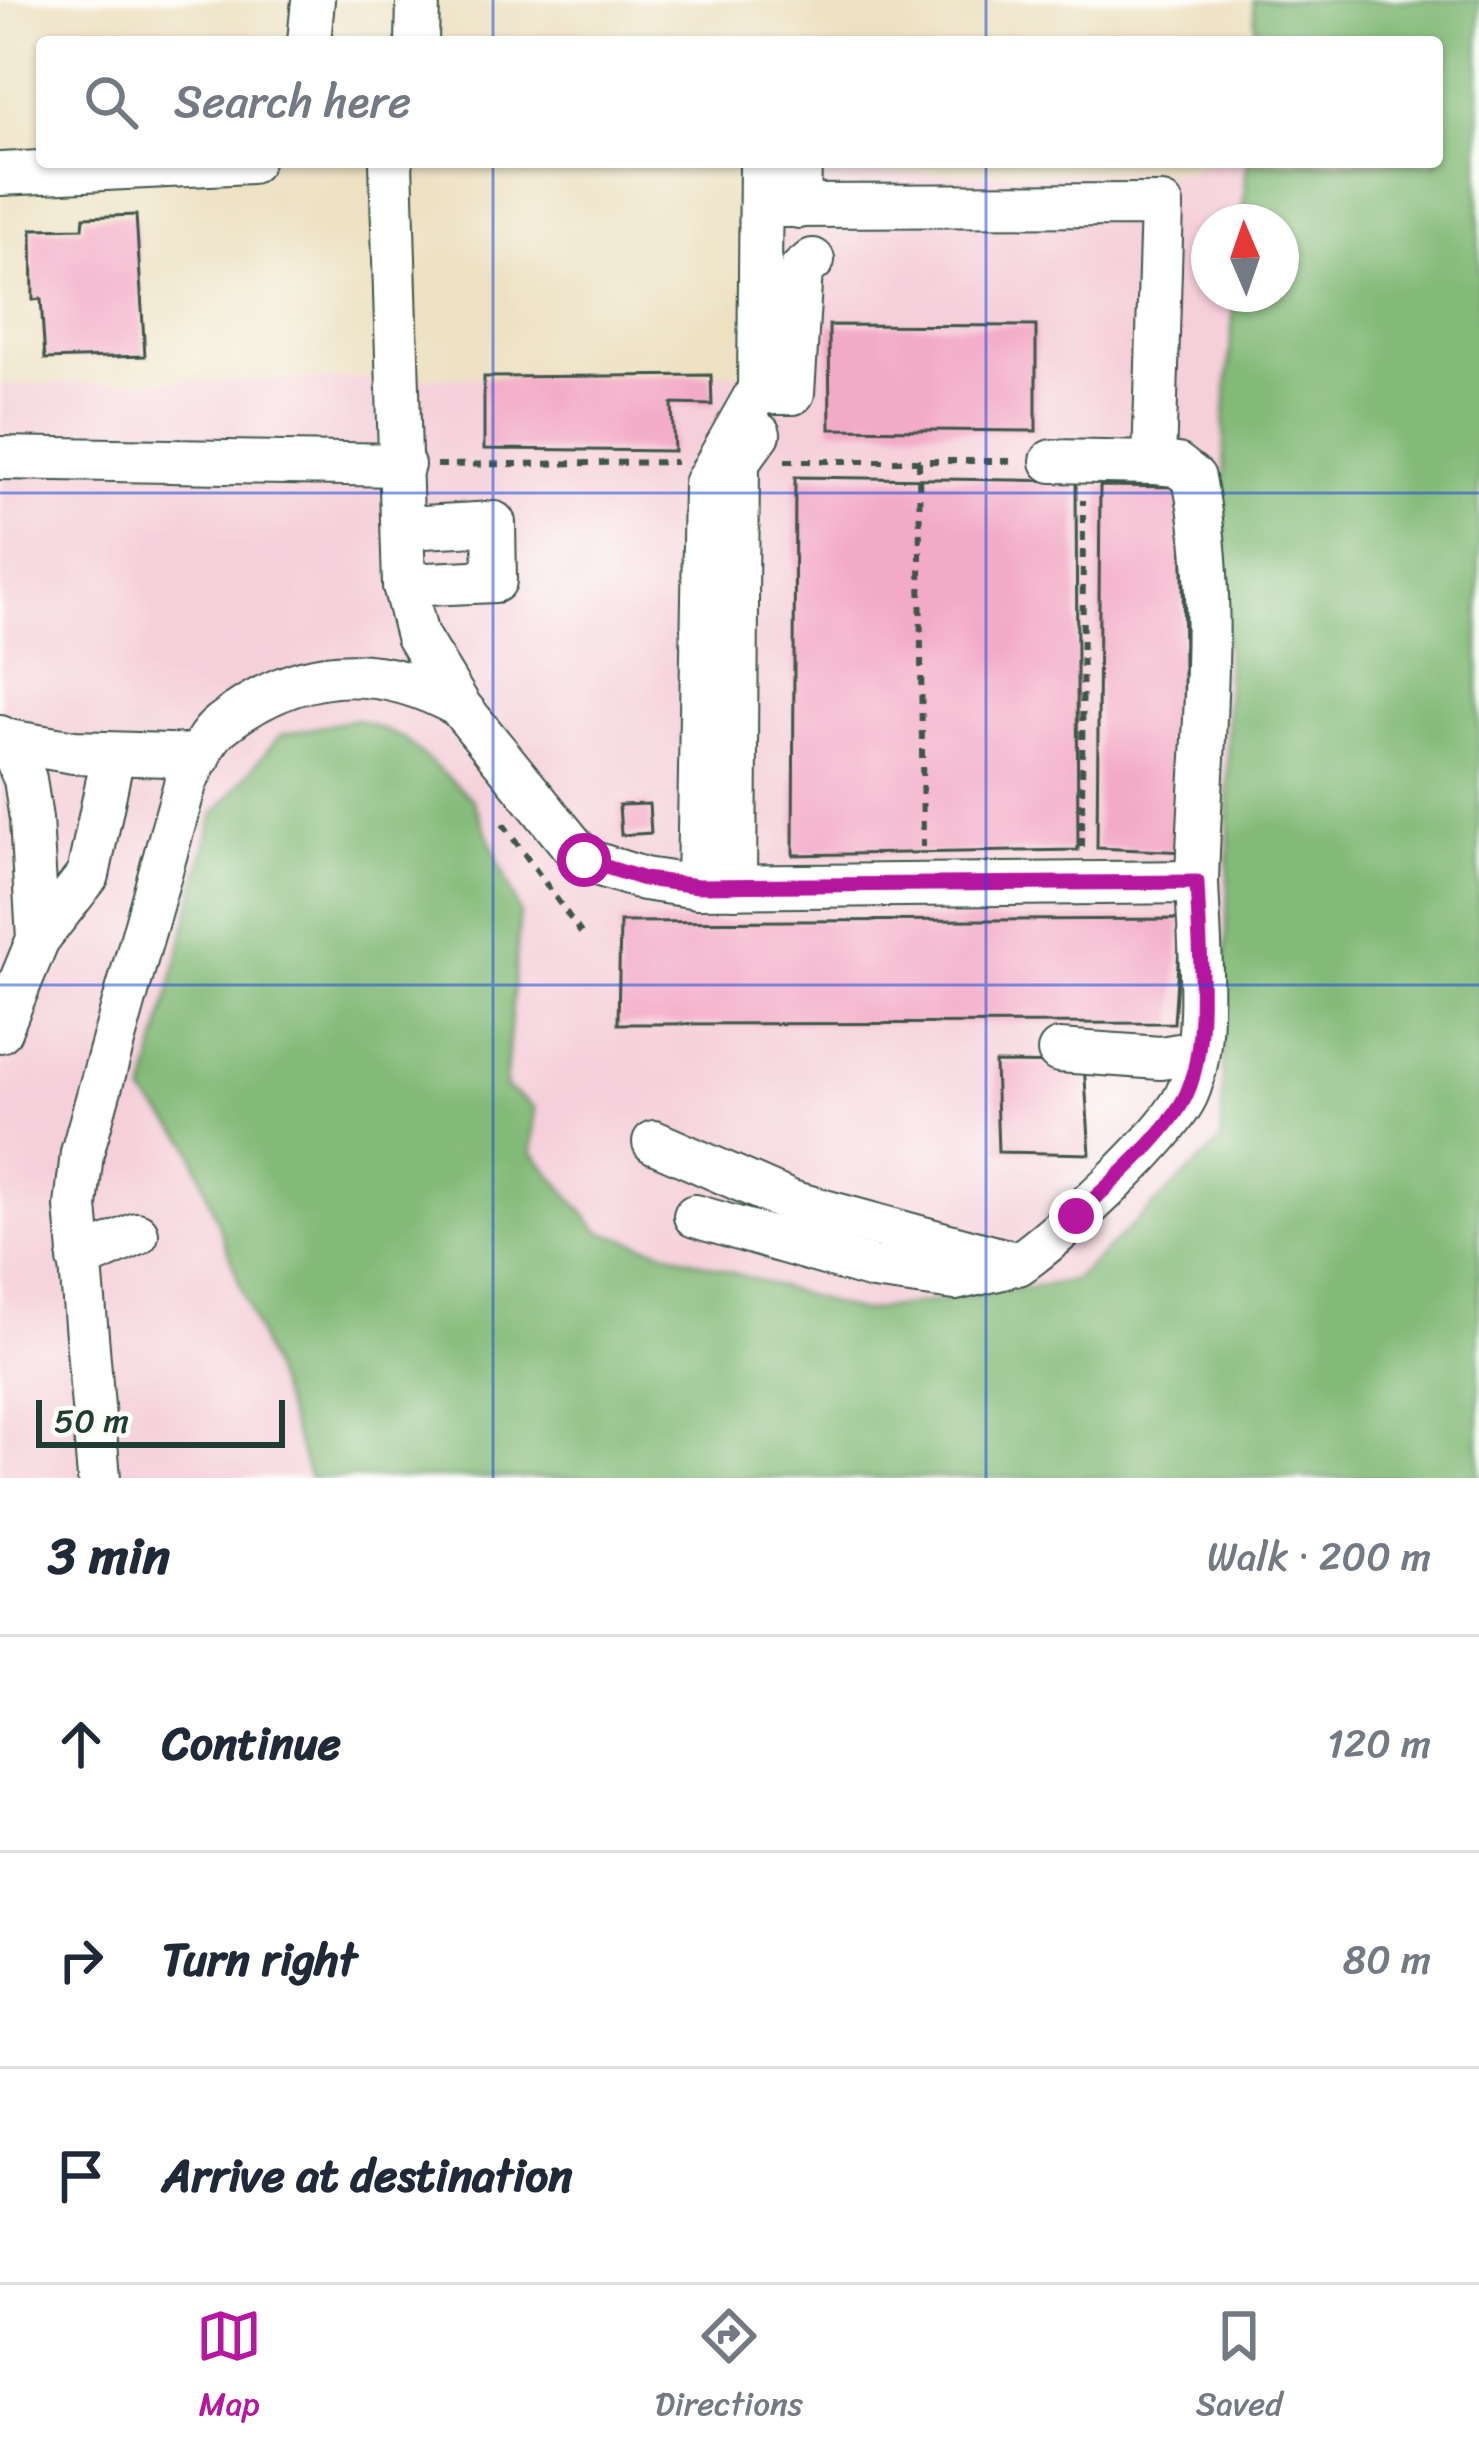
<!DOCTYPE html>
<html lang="en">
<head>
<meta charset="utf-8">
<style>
	body { margin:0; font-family:Sriracha,sans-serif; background:#f2f2f3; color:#1f2937 }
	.compass { position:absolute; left:1191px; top:204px; width:108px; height:108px; border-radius:50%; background:#fff; box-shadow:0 3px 9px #0004; rotate:358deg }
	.scale { position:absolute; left:36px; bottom:30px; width:249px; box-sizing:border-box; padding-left:12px; border:6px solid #1f3d34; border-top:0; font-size:33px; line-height:42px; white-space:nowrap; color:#1f3d34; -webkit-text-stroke:9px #fdfcf7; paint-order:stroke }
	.stop { position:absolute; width:36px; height:36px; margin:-27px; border:9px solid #b5179e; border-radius:50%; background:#fff }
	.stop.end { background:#b5179e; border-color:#fff; box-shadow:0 3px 12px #0008 }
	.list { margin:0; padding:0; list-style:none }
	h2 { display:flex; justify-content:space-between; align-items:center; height:156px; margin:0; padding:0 48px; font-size:51px }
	h2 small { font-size:39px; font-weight:400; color:#747a83 }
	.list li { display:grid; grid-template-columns:78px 1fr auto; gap:36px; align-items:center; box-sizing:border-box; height:216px; padding:0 48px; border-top:3px solid #e0e1e3 }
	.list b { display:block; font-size:45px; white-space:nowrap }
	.list em { font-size:39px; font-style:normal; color:#747a83 }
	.icon { flex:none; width:66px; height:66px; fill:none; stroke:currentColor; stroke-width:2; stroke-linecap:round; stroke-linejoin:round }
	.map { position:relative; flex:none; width:1479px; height:1478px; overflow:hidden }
	.search { position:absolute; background:#fff; box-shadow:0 3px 9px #0004; left:36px; right:36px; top:36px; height:132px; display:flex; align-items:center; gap:30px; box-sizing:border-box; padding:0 42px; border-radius:12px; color:#747a83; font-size:45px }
	.sheet { height:804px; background:#fff }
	nav { display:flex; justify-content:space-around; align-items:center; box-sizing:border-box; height:168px; border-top:3px solid #e0e1e3; background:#fff; font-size:33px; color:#747a83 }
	nav a { display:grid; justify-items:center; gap:6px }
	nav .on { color:#b5179e }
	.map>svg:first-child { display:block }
	.built { fill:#f5cfda; fill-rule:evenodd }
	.forest { fill:#83ba78; stroke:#517c56; stroke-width:3 }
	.building { fill:#f3aac7 }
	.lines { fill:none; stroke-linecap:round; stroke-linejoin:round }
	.minor-casing { stroke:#3e5649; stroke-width:46 }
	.path { stroke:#3e5649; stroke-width:6; stroke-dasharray:9 9; stroke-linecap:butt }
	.minor { stroke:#fff; stroke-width:42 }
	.route { stroke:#b5179e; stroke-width:15 }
	.grid { fill:none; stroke:#1d4ed8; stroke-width:3; stroke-opacity:0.55 }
</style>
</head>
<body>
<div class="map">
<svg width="1479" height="1478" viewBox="0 0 1479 1478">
	<rect width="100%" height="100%" fill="#fdfcf7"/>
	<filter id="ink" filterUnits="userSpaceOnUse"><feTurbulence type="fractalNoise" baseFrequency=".00833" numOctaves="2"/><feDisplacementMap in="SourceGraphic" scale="24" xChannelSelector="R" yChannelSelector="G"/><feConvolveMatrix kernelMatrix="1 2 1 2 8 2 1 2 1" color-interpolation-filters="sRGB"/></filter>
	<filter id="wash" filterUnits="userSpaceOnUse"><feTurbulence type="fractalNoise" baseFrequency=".004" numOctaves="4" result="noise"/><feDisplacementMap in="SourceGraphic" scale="48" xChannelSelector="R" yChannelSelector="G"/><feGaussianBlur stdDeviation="2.7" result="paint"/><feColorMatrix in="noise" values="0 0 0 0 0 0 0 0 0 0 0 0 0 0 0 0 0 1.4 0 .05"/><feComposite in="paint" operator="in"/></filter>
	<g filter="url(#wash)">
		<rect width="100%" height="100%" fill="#ede1c2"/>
		<path class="built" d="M1479 0 1178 1478H0V384L753 373 766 175 1190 173 1200 162H1437V42ZM1209 222H1281V294H1209Z"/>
		<polygon class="forest" points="1253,0 1479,0 1479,1478 310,1478 189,1143 144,1095 213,816 280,735 356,719 403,738 473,800 520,913 505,1087 535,1108 532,1152 599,1231 860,1312 1073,1281 1221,1142 1229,849 1224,423 1235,294 1281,294 1281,222 1242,222 1247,162 1437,162 1437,42 1257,42"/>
		<g id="blocks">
			<g class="building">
				<polygon points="136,215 145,356 45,359 41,299 33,300 32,229 83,228 84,217"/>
				<polygon points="829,325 1036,326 1036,431 830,429"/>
				<polygon points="711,375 712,405 672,404 674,451 484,449 484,377"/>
				<polygon points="795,477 1076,481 1078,850 793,855"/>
				<polygon points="1100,486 1182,487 1186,852 1097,848"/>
				<polygon points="649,804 651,833 621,835 619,805"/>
				<polygon points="1181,919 1174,1023 618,1024 620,922"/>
				<polygon points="995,1063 1084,1064 1090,1154 998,1152"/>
			</g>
		</g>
	</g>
	<g filter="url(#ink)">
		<use href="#blocks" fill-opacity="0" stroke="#3e5649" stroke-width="3"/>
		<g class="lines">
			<g class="minor-casing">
				<g id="minor">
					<polyline points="309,42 313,0"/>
					<polyline points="417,42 418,0"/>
					<path d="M391 162 404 585 417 636 460 707 584 860 644 879 698 887 1197 882C1199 940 1210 1043 1187 1094 1167 1137 1059 1236 1018 1264L791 1202 654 1142"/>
					<polyline points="0,174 251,162"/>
					<polyline points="777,206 1162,205 1154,463 1052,461"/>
					<polyline points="799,207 800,162"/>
					<polyline points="776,393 793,393 801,270 813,260"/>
					<polyline points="0,458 403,465"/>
					<path d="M1154 463 1177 465 1194 478C1221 609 1200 750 1197 882"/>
					<polyline points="404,585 495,581 494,523 405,528"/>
					<polyline points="0,737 8,741 25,779 31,819 38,939 0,1031"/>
					<polyline points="8,741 74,752 200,756"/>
					<polyline points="698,887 705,484 759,389 761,162"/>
					<polyline points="735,887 738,462 759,434"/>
					<polyline points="38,939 88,875 113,755"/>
					<polyline points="1059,1051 1161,1058 1197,1052"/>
					<polyline points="695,1216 873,1268 955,1279 1002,1268"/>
					<polyline points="79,1260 137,1234"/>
					<path d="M99 1478 76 1206 82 1153 186 781C195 764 205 737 221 725 297 665 377 660 459 706"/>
				</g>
			</g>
			<g class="path">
				<polyline points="785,461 1018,461"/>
				<polyline points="919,461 923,847"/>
				<polyline points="437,465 676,462"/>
				<polyline points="503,824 581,933"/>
				<polyline points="1082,847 1083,500"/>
			</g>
			<use href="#minor" class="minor"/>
		</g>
	</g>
	<g class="lines" filter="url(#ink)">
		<path class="route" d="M584 860 644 879 698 886 1197 882C1199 941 1210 1041 1187 1093 1169 1134 1108 1185 1076 1216"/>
	</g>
	<path class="grid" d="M493 0V42M986 0V42M493 162V1478M986 162V1478M0 493H1479M0 985H1479"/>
</svg>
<svg class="compass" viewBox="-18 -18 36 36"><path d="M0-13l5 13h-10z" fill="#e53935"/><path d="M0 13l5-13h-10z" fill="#747a83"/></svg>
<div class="scale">50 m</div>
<div class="stop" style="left:584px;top:860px"></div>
<div class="stop end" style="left:1076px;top:1216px"></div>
<div class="search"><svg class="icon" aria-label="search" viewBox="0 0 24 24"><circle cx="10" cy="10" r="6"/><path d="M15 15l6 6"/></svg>Search here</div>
</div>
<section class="sheet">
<h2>3 min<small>Walk · 200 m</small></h2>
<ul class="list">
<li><svg class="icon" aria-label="ahead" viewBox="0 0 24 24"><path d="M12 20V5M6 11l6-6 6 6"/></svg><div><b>Continue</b></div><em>120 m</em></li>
<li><svg class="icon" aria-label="right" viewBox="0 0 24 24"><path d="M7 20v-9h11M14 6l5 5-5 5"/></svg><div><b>Turn right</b></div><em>80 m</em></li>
<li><svg class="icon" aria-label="arrive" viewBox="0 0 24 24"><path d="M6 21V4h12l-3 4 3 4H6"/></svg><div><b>Arrive at destination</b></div></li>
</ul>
</section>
<nav>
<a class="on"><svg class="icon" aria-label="map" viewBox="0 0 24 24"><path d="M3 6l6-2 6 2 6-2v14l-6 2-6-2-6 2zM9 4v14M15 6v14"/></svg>Map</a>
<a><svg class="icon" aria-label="directions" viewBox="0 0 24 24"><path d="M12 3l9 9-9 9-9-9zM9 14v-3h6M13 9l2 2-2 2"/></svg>Directions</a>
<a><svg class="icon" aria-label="saved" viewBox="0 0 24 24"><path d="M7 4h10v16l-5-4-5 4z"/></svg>Saved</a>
</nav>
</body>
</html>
